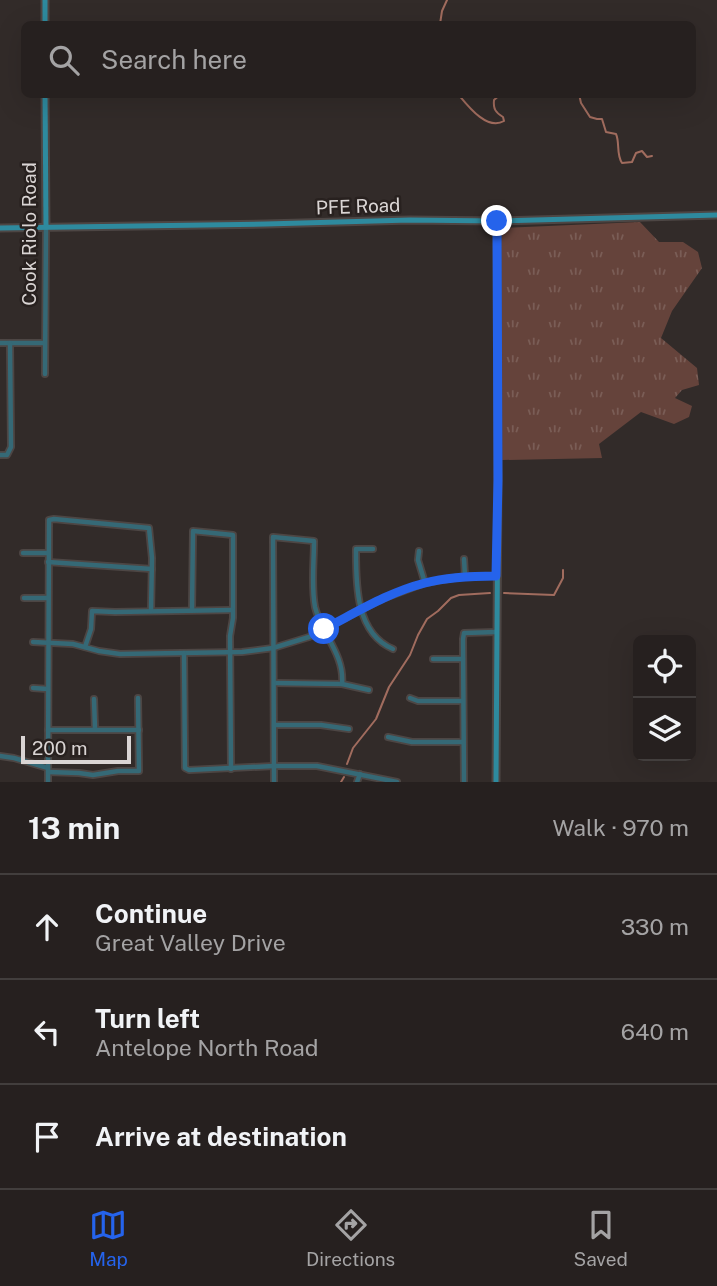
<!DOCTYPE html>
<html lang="en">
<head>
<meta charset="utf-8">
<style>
	body { margin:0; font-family:"Public Sans",sans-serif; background:#2e2828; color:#f1f3f6 }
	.controls { position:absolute; right:21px; bottom:21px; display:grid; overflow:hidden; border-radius:10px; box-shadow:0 7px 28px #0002 }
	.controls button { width:63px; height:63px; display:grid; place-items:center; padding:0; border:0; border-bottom:2px solid #423e3d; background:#26201f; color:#f1f3f6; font:35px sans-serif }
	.scale { position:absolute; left:21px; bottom:18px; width:110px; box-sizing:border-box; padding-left:7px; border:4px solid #dad5d4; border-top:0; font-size:19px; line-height:24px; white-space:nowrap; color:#dad5d4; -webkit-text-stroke:5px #28211f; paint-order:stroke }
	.stop { position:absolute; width:21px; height:21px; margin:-16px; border:5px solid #2563eb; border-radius:50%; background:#fff }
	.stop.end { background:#2563eb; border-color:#fff; box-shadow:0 2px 7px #0008 }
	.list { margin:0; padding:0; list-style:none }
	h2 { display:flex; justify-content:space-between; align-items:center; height:91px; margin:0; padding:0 28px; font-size:30px }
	h2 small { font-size:23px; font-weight:400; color:#a4a3a4 }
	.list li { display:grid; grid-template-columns:46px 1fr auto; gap:21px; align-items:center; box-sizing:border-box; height:105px; padding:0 28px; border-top:2px solid #423e3d }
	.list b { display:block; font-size:26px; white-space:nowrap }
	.list p { margin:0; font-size:23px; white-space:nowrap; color:#a4a3a4 }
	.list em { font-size:23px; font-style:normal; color:#a4a3a4 }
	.icon { flex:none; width:38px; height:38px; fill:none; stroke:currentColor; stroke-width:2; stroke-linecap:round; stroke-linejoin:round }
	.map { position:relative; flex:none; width:717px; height:782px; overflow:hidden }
	.search { position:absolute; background:#26201f; box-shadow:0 7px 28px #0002; left:21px; right:21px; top:21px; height:77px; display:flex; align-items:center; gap:18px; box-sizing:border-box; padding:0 24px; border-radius:10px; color:#a4a3a4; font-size:26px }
	.sheet { height:406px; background:#26201f }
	nav { display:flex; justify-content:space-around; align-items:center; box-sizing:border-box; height:98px; border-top:2px solid #423e3d; background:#26201f; font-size:19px; color:#a4a3a4 }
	nav a { display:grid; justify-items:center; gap:4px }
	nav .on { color:#2563eb }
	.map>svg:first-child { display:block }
	.grass { fill:url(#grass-tufts) }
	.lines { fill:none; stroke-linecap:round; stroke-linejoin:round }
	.stream { stroke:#a16c5e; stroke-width:2 }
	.street-casing { stroke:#4d4644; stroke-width:8 }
	.secondary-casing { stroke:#4d4644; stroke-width:9 }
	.street { stroke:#356976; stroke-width:4.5 }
	.secondary { stroke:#2e8a9e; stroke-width:5 }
	.route { stroke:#2563eb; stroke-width:9 }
	.labels { text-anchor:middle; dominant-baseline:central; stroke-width:5; stroke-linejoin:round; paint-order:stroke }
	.street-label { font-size:19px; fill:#dad5d4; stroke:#28211f }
</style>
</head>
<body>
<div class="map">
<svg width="717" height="782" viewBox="0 0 717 782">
	<defs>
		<pattern id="grass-tufts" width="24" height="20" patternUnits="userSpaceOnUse" patternTransform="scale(1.75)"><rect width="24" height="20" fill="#65433b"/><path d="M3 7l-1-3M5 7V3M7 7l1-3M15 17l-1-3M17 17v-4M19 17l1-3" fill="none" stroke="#7a5d56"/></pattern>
	</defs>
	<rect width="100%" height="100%" fill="#322b29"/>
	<polygon class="grass" points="640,222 659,242 683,242 698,252 702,268 672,311 661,338 697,368 699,385 682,390 675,398 692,406 689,417 674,424 641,412 599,444 602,458 502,460 501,237 504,228"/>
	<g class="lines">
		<g class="stream">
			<polyline points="440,24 442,11 447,0"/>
			<path d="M458 94C468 106 487 131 504 121L503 117C496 113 493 109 494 100L501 94"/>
			<path d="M579 94 581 103 590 117 597 119H602L606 132 616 134C620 143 616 154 622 163L632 162 636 153 642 151 647 157 652 156"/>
			<polyline points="504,593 554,595 563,578 563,570"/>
			<polyline points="347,764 353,748 376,719 389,687 410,655 418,635 427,619 438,611 451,598 459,595 490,593"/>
			<polyline points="341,782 344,777"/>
		</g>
		<g class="street-casing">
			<g id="street">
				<polyline points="0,343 44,343"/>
				<polyline points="45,374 46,227"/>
				<polyline points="0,455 7,455 11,447 10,343"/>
				<path d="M373 549H356C356 583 355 633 393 649"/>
				<polyline points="419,551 418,560 425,583"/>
				<polyline points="23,553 48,553"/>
				<polyline points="464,559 465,576"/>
				<polyline points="48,562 152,569"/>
				<polyline points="24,598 48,598"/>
				<polyline points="192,610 193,531 233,535 233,618 230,636 231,769"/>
				<polyline points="33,642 73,644 99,651 120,654 242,652 273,648 309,637 382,599 425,583 465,576 496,576"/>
				<polyline points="85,647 91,629 92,611 115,612 232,610"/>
				<polyline points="184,653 185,768 189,770 274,766 317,766 397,782"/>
				<polyline points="433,659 463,659"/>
				<polyline points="274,683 342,684 369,690"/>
				<polyline points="33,688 48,689"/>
				<polyline points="410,698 418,701 463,701"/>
				<polyline points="94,699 95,729"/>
				<polyline points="274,725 321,725 349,729"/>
				<polyline points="48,730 139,730"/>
				<polyline points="388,737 412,742 463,742"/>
				<polyline points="0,756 14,758 48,768"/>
				<polyline points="48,772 79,773 93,775 118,771 139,771 138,698"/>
				<polyline points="48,782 49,520 54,519 149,528 152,558 151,611"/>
				<path d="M274 782 273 537 314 541C314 562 311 586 315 607 321 633 345 655 342 684"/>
				<polyline points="357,782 360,774"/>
				<polyline points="464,782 463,639 464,633 496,632"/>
			</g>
		</g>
		<g class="secondary-casing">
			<g id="secondary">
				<polyline points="45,0 45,24"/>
				<polyline points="45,94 46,227"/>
				<polyline points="0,228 266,224 410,220 497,221 717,215"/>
				<polyline points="496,782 498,480 497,221"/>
			</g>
		</g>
		<use href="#street" class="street"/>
		<use href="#secondary" class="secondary"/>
	</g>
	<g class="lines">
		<path class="route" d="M324 629C357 612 389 592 425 583 448 577 472 576 496 576L498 480 497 221"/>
	</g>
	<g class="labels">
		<g class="street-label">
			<text transform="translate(358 206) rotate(-2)">PFE Road</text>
			<text transform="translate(29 234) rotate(-90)">Cook Riolo Road</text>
		</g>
	</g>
</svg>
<div class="controls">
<button><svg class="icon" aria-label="locate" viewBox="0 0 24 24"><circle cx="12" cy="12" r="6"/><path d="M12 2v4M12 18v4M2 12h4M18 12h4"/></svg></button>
<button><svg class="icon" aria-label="layers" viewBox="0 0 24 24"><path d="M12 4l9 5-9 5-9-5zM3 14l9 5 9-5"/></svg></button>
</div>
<div class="scale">200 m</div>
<div class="stop" style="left:324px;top:629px"></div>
<div class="stop end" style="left:497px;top:221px"></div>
<div class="search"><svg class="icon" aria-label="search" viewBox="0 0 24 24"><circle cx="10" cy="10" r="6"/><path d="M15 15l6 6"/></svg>Search here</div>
</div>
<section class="sheet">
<h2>13 min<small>Walk · 970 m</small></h2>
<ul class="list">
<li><svg class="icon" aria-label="ahead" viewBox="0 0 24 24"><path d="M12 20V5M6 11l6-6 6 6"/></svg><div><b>Continue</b><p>Great Valley Drive</p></div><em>330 m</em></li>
<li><svg class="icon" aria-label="left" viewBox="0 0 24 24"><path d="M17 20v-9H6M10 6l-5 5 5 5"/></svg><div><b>Turn left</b><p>Antelope North Road</p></div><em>640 m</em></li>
<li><svg class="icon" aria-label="arrive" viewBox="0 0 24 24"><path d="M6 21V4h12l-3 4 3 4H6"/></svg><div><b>Arrive at destination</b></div></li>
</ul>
</section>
<nav>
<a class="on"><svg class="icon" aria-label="map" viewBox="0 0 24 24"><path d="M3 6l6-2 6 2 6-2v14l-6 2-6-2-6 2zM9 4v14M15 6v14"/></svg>Map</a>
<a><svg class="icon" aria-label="directions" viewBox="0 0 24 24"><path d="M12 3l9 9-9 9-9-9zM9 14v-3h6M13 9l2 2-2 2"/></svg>Directions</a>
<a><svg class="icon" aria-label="saved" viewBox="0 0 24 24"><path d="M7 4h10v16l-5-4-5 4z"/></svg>Saved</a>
</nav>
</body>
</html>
